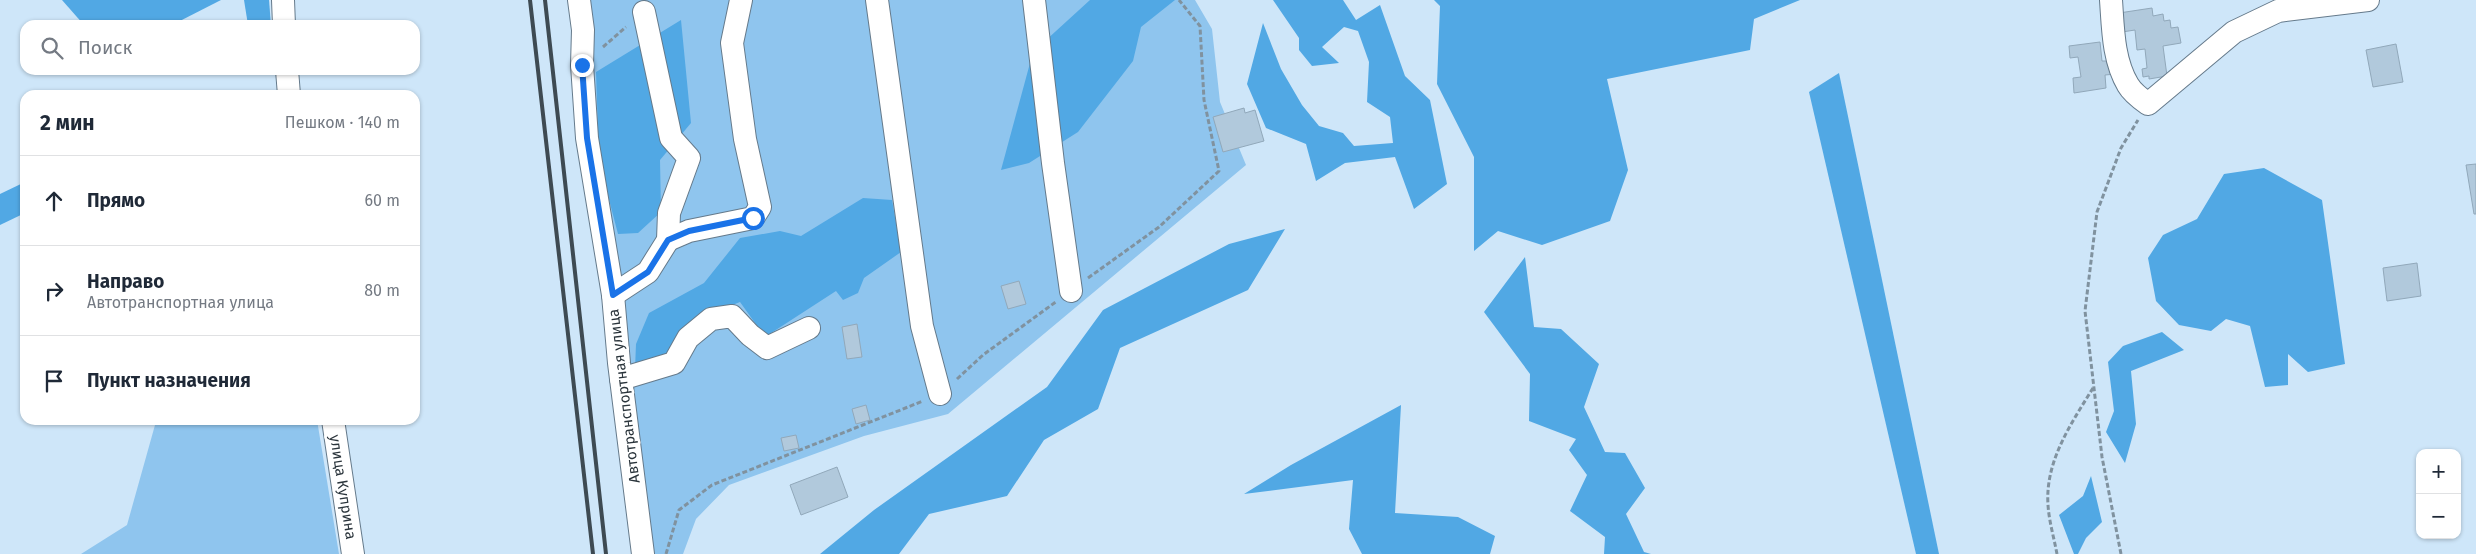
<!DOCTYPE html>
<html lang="ru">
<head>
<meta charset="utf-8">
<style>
	body { margin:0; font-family:"Fira Sans",sans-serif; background:#f2f2f3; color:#1f2937 }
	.controls { position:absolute; right:15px; bottom:15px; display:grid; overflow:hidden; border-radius:10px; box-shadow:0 1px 4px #0004 }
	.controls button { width:45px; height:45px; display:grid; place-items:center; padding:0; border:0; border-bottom:1px solid #e0e1e3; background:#fff; color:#1f2937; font:25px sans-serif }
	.stop { position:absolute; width:15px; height:15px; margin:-11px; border:4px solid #1a73e8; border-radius:50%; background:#fff }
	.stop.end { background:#1a73e8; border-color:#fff; box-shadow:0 1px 5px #0008 }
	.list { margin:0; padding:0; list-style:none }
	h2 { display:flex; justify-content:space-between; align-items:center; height:65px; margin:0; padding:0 20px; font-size:21px }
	h2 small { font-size:16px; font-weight:400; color:#747a83 }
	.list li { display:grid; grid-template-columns:32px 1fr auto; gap:15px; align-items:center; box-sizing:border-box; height:90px; padding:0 20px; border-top:1px solid #e0e1e3 }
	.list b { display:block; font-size:19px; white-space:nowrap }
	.list p { margin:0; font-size:16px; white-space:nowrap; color:#747a83 }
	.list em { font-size:16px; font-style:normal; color:#747a83 }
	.icon { flex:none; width:28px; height:28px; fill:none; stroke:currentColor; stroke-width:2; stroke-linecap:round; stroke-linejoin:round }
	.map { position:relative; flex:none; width:2476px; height:554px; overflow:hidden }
	.search { position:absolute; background:#fff; box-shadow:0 1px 4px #0004; left:20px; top:20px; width:400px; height:55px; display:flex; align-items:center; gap:12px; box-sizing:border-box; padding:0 18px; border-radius:15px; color:#747a83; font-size:19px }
	.panel { position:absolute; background:#fff; box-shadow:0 1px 4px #0004; left:20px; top:90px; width:400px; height:335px; border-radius:15px }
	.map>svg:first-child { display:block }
	.green { fill:#8fc5ee }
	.forest { fill:#51a8e4 }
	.building { fill:#b1c9dc; stroke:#91a8ba }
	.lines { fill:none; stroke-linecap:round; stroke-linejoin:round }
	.minor-casing { stroke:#657a8b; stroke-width:24 }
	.path { stroke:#80929f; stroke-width:3; stroke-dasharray:5 2.5; stroke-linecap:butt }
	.minor { stroke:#fff; stroke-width:22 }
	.rail { stroke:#3e4a52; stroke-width:4 }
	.route { stroke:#1a73e8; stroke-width:6 }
	.labels { text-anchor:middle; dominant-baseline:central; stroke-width:5; stroke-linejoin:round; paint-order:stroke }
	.street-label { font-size:15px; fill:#2a343b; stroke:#fff }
</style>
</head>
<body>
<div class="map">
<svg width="2476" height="554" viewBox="0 0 2476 554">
	<rect width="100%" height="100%" fill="#cee6f9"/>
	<g class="green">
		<polygon points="571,0 1195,0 1212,29 1220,102 1246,165 948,414 864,436 729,485 696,519 683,554 636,554"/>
		<polygon points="160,420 317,420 339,554 81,554 127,525 155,425"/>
	</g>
	<g class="forest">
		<polygon points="62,0 221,0 172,25 84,25"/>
		<polygon points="244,0 269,0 271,25 248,25"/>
		<polygon points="1090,0 1175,0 1141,27 1133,61 1078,132 1029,163 1001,170 1033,52"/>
		<polygon points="1273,0 1343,0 1356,20 1380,5 1405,76 1430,100 1447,184 1414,209 1395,157 1345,163 1316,181 1306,144 1266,128 1247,84 1263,23 1281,69 1302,105 1319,126 1343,133 1354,146 1393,143 1390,117 1367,102 1369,62 1358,31 1344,27 1322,47 1339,63 1312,66 1299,50 1299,38"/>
		<polygon points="1434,0 1800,0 1754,19 1750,50 1607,79 1628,170 1610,221 1542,245 1498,231 1474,251 1474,157 1437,84 1440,6"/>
		<polygon points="681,20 691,123 660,160 661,212 638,233 618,234 599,161 596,72"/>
		<polygon points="1839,73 1939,554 1916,554 1809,92"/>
		<polygon points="2264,168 2322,200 2345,364 2308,372 2288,354 2288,385 2265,387 2250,326 2226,319 2211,331 2179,325 2156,301 2148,258 2163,235 2197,219 2224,174"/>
		<polygon points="25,182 25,213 0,225 0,194"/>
		<polygon points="863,198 892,200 901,252 864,278 858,293 843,300 836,291 765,337 740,302 707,315 672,361 635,369 636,344 649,313 704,283 740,238 780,231 801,236"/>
		<polygon points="1285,229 1248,290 1120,348 1098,409 1044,440 1007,496 929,514 899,554 820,554 874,510 1047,387 1103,310 1229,244"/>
		<polygon points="1525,257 1534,327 1561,329 1599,364 1584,407 1605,452 1625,453 1645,488 1626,514 1644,552 1651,554 1604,554 1605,537 1570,511 1587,475 1569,450 1576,439 1529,421 1530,374 1484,312"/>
		<polygon points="2162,332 2184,350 2131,371 2136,424 2125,463 2106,432 2114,411 2108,362 2123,346"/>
		<polygon points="1401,405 1395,513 1458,517 1495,536 1490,554 1362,554 1349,529 1353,480 1244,494 1291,465"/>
		<polygon points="2091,476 2102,522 2086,538 2078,554 2074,554 2059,515 2083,496"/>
	</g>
	<g class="building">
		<polygon points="2152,8 2153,16 2163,14 2164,21 2170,20 2171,28 2178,27 2181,43 2163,46 2167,76 2149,79 2149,76 2143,77 2142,69 2147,68 2145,49 2137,50 2135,30 2122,32 2119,13"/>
		<polygon points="2100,42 2102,61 2107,61 2116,74 2105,75 2106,88 2074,93 2073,78 2081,77 2078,57 2070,58 2069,46"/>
		<polygon points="2396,44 2403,82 2373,87 2366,50"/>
		<polygon points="1244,108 1245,113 1255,110 1264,141 1223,152 1213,117"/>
		<polygon points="2476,164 2476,214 2474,214 2466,165"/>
		<polygon points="2417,263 2421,296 2387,301 2383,268"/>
		<polygon points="1019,281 1026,304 1008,309 1001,286"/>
		<polygon points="857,324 862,357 847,359 842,327"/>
		<polygon points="866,405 870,420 856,424 852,409"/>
		<polygon points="796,435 799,448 784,451 781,438"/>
		<polygon points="837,467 848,497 801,515 790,485"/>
	</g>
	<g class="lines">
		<g class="minor-casing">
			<g id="minor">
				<polyline points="283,0 284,25"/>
				<polyline points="579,0 583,30 582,65 587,138 613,295 619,363 643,554"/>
				<polyline points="877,0 922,326 940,394"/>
				<polyline points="1034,0 1053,163 1071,291"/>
				<path d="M2111 0C2113 28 2113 60 2128 85 2132 92 2141 99 2148 104L2234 32 2278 11 2368 0"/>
				<polyline points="287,70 289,95"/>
				<polyline points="668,240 689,231 753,218 760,207 745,139 732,43 741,0"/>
				<polyline points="613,295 648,272 668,240 669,213 689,158 671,138 644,12"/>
				<polyline points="621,379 674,363 688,338 711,319 732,316 750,335 767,348 809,328"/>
				<polyline points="333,420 353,554"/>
			</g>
		</g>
		<g class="path">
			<polyline points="603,47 626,27"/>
			<polyline points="1088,278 1159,227 1219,171 1204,100 1200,26 1179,0"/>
			<polyline points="957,379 983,355 1057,301"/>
			<polyline points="666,554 679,510 712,485 923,401"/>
			<path d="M2057 554C2054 538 2049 521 2048 505 2045 461 2071 424 2093 388"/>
			<polyline points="2121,554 2102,457 2085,311 2097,212 2121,148 2138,120"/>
		</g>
		<use href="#minor" class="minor"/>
		<g class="rail">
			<polyline points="530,0 593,554"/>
			<polyline points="545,0 606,554"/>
		</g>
	</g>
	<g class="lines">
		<polyline class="route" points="582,65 587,138 613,295 648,272 668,240 689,231 753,218"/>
	</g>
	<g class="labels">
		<g class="street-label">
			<text transform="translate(624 396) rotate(-97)">Автотранспортная улица</text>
			<text transform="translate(343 487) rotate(81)">улица Куприна</text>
		</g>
	</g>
</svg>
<div class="controls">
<button>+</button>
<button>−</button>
</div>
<div class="stop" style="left:753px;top:218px"></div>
<div class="stop end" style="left:582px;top:65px"></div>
<div class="search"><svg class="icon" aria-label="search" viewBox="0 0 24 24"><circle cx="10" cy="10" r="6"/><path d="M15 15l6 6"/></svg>Поиск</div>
<section class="panel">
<h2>2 мин<small>Пешком · 140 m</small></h2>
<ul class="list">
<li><svg class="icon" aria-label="ahead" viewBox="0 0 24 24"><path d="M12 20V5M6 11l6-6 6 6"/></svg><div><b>Прямо</b></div><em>60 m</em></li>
<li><svg class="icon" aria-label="right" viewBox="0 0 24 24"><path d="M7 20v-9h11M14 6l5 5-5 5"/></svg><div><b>Направо</b><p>Автотранспортная улица</p></div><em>80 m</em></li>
<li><svg class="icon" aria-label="arrive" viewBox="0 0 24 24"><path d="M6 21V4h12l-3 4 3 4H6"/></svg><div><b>Пункт назначения</b></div></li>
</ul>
</section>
</div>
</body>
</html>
